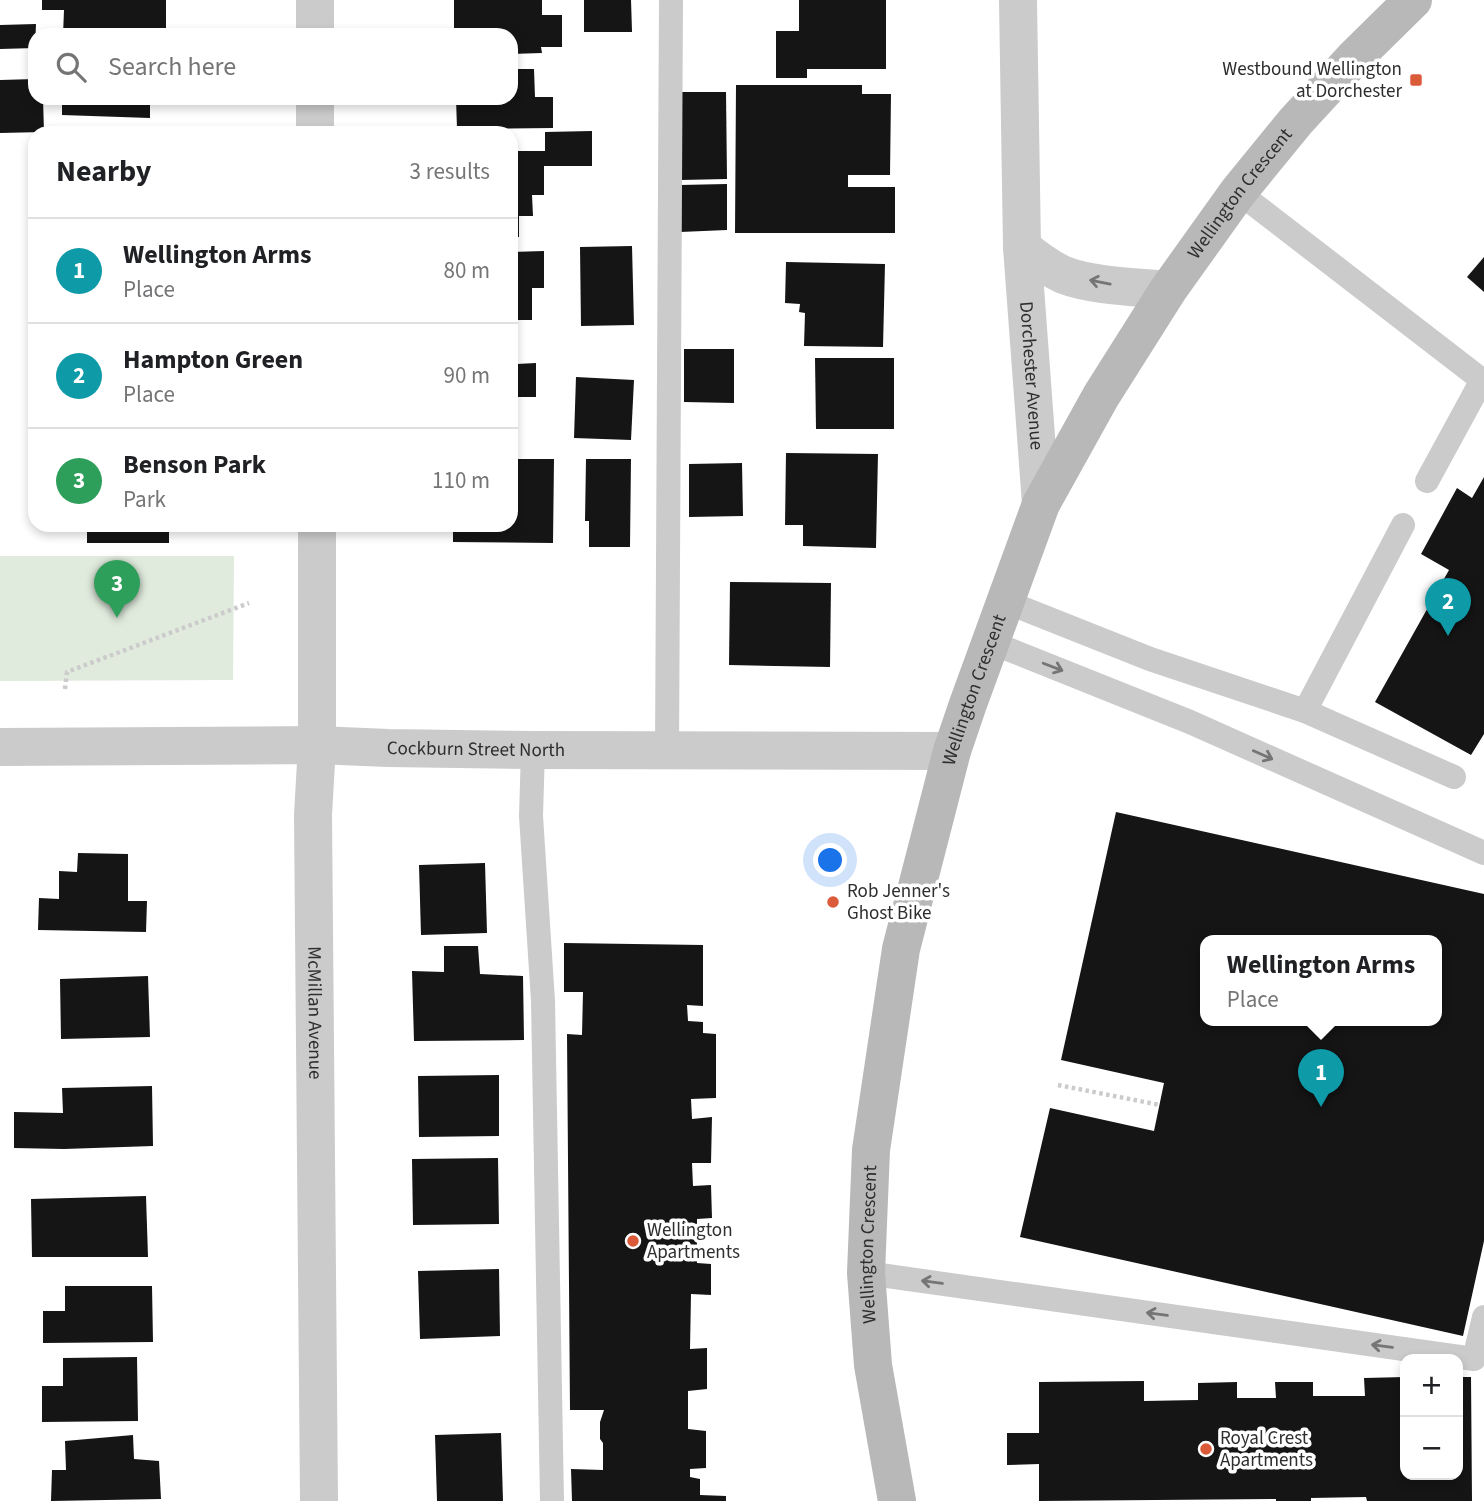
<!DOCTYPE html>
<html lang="en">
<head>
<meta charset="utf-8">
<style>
	body { margin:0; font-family:"Source Sans 3",sans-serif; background:#f2f2f2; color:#202124 }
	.controls { position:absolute; right:21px; bottom:21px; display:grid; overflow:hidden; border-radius:14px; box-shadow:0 4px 10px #0003 }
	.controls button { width:63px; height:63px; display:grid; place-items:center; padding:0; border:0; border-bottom:2px solid #e0e0e0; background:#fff; color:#202124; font:35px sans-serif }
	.you { position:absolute; left:831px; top:861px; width:24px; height:24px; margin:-18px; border:5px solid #fff; border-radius:50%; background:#1a73e8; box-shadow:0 0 0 10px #1a73e833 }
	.badge { display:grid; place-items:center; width:46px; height:46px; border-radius:50%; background:#db5a3a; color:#fff; font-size:23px; font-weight:700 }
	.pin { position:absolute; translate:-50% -58px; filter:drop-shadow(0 2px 4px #0008) }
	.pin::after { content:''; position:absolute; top:37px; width:24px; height:21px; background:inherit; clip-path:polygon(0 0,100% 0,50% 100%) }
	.popup { position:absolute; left:1200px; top:935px; width:242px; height:91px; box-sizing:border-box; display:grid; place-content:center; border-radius:14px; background:#fff; filter:drop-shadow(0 2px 5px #0005); font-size:23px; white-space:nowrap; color:#757577 }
	.popup b { font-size:26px; color:#202124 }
	.popup::after { content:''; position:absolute; left:50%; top:100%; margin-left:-14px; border:14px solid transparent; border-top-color:#fff }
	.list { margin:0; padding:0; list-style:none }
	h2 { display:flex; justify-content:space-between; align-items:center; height:91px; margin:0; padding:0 28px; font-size:30px }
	h2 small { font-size:23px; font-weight:400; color:#757577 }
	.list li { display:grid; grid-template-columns:46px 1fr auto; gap:21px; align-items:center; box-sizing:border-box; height:105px; padding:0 28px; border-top:2px solid #e0e0e0 }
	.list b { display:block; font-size:26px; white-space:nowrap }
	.list p { margin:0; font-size:23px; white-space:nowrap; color:#757577 }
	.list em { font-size:23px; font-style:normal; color:#757577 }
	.icon { flex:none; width:38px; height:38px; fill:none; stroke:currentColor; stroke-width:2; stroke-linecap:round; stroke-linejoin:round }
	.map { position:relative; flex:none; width:1484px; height:1501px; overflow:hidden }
	.search { position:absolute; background:#fff; box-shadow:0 4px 10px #0003; left:28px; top:28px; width:490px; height:77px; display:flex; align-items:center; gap:18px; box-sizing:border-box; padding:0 24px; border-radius:21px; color:#757577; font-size:26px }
	.panel { position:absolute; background:#fff; box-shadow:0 4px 10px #0003; left:28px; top:126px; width:490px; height:406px; border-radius:21px }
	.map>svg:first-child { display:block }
	.green { fill:#e0ebdd }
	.building { fill:#151515; fill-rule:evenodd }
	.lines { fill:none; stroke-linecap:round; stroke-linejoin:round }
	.path { stroke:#cbcbcb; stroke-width:4.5; stroke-dasharray:3.5 3.5; stroke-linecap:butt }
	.lane { stroke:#cbcbcb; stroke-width:24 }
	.street { stroke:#cbcbcb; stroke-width:38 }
	.secondary { stroke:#b8b8b8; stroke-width:38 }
	.oneway { stroke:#757575 }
	.poi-dot { fill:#db5a3a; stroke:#fff; stroke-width:2.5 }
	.labels { text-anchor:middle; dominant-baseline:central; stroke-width:7; stroke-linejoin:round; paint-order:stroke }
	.poi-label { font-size:19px; fill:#2e2e2e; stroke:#fff; text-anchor:start }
	.street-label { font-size:19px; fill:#2e2e2e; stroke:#fff }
</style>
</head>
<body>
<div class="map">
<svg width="1484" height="1501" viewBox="0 0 1484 1501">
	<rect width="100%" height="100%" fill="#fff"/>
	<polygon class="green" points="0,556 234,556 233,680 0,681"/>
	<g class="building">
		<polygon points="42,0 166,0 166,35 63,35 64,10 42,10"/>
		<polygon points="454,0 542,0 542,15 562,15 562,47 541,47 542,53 511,54 511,35 454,35"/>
		<polygon points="584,0 631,0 632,32 584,32"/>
		<polygon points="799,0 886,0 886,69 807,69 807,78 776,78 776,31 799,31"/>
		<polygon points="36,24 35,48 0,49 0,25"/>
		<polygon points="511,69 534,69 535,97 553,97 553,128 457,129 456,98 511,98"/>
		<polygon points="35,79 35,98 43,98 44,132 0,133 0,80"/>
		<polygon points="736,85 862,85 862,94 891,94 890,175 848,175 848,187 895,187 895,233 735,233"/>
		<polygon points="680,92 726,92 727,179 681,180"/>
		<polygon points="62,98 150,98 150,118 62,115"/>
		<polygon points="592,131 592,166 544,166 544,195 532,195 533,216 519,216 519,237 511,238 511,151 545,151 545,132"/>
		<polygon points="727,184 727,230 680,232 680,185"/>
		<polygon points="632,246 634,325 581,326 580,247"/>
		<polygon points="544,251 544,288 532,288 532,320 511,320 511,252"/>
		<polygon points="1484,257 1484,292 1467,277"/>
		<polygon points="786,262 885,264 883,347 804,346 805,313 799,312 800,304 785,303"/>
		<polygon points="684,349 734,349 734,403 684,402"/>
		<polygon points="511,357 517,357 517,364 536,363 536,397 517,397 516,440 511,440"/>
		<polygon points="815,358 894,358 894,429 816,429"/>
		<polygon points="576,377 634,380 631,440 574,438"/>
		<polygon points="786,453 878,454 876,548 803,546 803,525 785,525"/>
		<polygon points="511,459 554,459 553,543 453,542 453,525 511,525"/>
		<polygon points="586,459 631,459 630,547 589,547 589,521 585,521"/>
		<polygon points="742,463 743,516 689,517 689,464"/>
		<polygon points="1484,477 1484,734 1471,755 1375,702 1449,570 1421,554 1457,488 1472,498"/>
		<rect x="87" y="525" width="82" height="18"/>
		<polygon points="730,582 831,583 830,667 729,665"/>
		<path d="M1116 812 1484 894V1241L1463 1336 1020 1237 1050 1108 1154 1131 1164 1083 1061 1060ZM1206 941H1436V1021H1206Z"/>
		<polygon points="78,853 128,854 128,901 147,901 146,932 38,930 39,898 59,899 59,871 77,872"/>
		<polygon points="485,863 487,933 421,935 419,865"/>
		<polygon points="564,943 703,945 703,1006 687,1005 688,1021 703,1022 703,1033 716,1034 716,1098 691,1099 692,1119 712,1117 711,1163 692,1163 693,1186 711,1185 712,1218 697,1219 697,1263 711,1264 711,1295 691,1294 690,1349 707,1348 707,1389 688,1391 688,1429 706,1431 706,1468 690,1469 690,1477 700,1479 700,1495 726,1496 726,1501 572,1501 571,1469 603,1470 603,1443 600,1439 600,1422 604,1410 570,1410 567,1034 582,1035 583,992 564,992"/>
		<polygon points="444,946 478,946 480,974 523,976 524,1040 414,1041 412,971 444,972"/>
		<polygon points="148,976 150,1037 61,1039 60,979"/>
		<polygon points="499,1075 499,1136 419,1137 418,1076"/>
		<polygon points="152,1086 153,1146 64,1149 14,1148 14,1112 63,1113 62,1088"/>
		<polygon points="498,1158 499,1224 413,1225 412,1159"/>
		<polygon points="146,1196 148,1257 32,1257 31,1199"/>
		<polygon points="499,1269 500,1336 420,1339 418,1271"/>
		<polygon points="65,1286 152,1286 153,1342 43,1343 43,1311 65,1311"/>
		<polygon points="137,1357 138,1421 42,1422 42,1386 63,1386 63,1358"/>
		<polygon points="1405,1377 1405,1475 1458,1475 1458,1377 1471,1377 1472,1501 1367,1501 1366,1497 1311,1498 1311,1501 1276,1501 1276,1499 1039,1501 1039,1464 1007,1465 1007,1433 1039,1433 1039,1382 1144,1381 1144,1401 1198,1400 1198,1383 1237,1382 1237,1398 1276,1398 1275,1382 1313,1382 1313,1396 1365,1396 1364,1378"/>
		<polygon points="501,1433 503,1501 437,1501 435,1435"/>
		<polygon points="133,1435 134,1459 159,1461 161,1499 51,1501 52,1470 66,1470 65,1441"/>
	</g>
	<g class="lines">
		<g class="path">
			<polyline points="65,689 67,672 249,603"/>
			<polyline points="1058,1085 1160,1105"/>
		</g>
		<g class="lane">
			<polyline points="1238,192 1482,380 1427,481"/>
			<polyline points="1004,601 1150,659 1305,711 1403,525"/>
			<polyline points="990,642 1190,722 1484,853"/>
			<polyline points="1305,711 1454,777"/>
			<polyline points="533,750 531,816 543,1001 552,1501"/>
			<polyline points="667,751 671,0"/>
			<polyline points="866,1273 1474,1359 1484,1317"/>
		</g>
		<g class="street">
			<polyline points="315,0 315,35"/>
			<path id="s1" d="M1018 0 1022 247 1041 504"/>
			<polyline points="315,98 315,133"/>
			<path d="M1022 247C1035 258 1048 268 1064 275 1092 286 1137 287 1168 290"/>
			<path id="s2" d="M317 525V745L313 815 319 1501"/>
			<path id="s3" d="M0 747 317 745 388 748 533 750 952 751"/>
		</g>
		<path class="secondary" id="s4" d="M897 1501 873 1365 866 1273 871 1150 901 949 952 751 968 704 1041 504 1101 396 1168 290 1238 192 1296 121 1354 58 1413 0"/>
	</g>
	<defs><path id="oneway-shaft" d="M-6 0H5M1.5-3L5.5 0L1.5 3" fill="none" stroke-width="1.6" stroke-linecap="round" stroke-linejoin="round" transform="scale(1.75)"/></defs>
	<g class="oneway">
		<use href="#oneway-shaft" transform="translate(1100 282) rotate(-169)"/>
		<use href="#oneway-shaft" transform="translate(1053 667) rotate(21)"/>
		<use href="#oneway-shaft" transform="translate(1263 755) rotate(24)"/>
		<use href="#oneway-shaft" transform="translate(932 1282) rotate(-172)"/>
		<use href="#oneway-shaft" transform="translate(1157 1314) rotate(-172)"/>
		<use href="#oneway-shaft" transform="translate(1382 1346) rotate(-172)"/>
	</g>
	<g class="poi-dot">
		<rect x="1409" y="73" width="14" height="14" rx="3.5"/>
		<circle cx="833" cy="902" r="7"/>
		<circle cx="633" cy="1241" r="7"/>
		<circle cx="1206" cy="1449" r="7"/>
	</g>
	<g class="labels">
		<g class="poi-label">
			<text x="1402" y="69" text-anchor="end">Westbound Wellington<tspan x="1402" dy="22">at Dorchester</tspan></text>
			<text x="847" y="891">Rob Jenner's<tspan x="847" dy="22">Ghost Bike</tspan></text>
			<text x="647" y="1230">Wellington<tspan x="647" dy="22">Apartments</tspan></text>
			<text x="1220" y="1438">Royal Crest<tspan x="1220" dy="22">Apartments</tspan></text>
		</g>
		<g class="street-label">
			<text stroke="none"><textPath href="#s4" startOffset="1393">Wellington Crescent</textPath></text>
			<text stroke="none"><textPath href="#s1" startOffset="376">Dorchester Avenue</textPath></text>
			<text stroke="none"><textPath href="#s4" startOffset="826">Wellington Crescent</textPath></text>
			<text stroke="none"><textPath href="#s3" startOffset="476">Cockburn Street North</textPath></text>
			<text stroke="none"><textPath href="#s2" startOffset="488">McMillan Avenue</textPath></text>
			<text stroke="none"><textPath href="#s4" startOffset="259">Wellington Crescent</textPath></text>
		</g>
	</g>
</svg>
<div class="controls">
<button>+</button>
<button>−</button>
</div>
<div class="you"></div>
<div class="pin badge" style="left:1321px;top:1107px;background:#0f9aa8">1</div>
<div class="popup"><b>Wellington Arms</b>Place</div>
<div class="pin badge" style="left:1448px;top:636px;background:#0f9aa8">2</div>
<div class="pin badge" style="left:117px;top:618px;background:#2e9e5b">3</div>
<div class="search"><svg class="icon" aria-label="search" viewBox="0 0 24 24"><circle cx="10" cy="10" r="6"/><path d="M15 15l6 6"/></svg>Search here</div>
<section class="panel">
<h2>Nearby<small>3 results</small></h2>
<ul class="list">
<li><span class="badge" style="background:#0f9aa8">1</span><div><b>Wellington Arms</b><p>Place</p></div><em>80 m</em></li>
<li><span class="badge" style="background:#0f9aa8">2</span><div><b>Hampton Green</b><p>Place</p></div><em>90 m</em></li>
<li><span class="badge" style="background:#2e9e5b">3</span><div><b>Benson Park</b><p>Park</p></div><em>110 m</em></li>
</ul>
</section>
</div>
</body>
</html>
